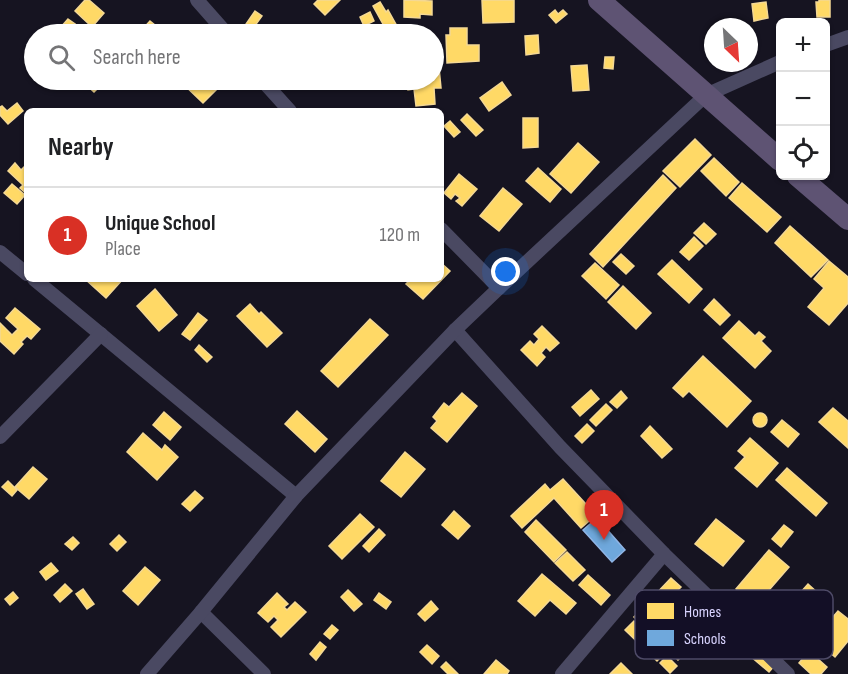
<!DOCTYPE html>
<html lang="en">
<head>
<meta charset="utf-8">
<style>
	body { margin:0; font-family:"Sofia Sans Condensed",sans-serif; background:#f2f2f2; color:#202124 }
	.controls { position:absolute; right:18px; top:18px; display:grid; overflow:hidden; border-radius:9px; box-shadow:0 2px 4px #0004 }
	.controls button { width:54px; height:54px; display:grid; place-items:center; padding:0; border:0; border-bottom:2px solid #e0e0e0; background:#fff; color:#202124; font:30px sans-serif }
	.compass { position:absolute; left:704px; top:18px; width:54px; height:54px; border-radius:50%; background:#fff; box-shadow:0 2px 4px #0004; rotate:155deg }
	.you { position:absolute; left:506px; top:272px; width:21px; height:21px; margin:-15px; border:4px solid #fff; border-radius:50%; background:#1a73e8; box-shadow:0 0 0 9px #1a73e833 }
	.badge { display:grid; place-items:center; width:39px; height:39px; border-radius:50%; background:#d93025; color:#fff; font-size:20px; font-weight:700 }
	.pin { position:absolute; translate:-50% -50px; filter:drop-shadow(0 2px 3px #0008) }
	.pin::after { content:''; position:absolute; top:32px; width:21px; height:18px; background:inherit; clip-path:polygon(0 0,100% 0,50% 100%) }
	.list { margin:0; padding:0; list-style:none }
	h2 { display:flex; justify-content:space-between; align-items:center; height:78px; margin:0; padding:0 24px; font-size:26px }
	h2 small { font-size:20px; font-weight:400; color:#757577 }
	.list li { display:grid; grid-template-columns:39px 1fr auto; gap:18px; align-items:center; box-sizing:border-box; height:96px; padding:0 24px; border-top:2px solid #e0e0e0 }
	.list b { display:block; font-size:22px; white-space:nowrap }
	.list p { margin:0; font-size:20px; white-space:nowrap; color:#757577 }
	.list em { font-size:20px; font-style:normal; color:#757577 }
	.icon { flex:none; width:33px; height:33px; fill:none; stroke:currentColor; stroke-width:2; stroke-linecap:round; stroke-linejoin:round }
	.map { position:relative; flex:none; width:848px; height:674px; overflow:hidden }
	.search { position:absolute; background:#fff; box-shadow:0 2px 4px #0004; left:24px; top:24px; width:420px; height:66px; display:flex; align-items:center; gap:15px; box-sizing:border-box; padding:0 21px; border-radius:33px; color:#757577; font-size:22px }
	.panel { position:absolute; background:#fff; box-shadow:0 2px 4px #0004; left:24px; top:108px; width:420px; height:174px; border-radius:9px }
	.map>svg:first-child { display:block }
	.homes { fill:#ffd966; stroke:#f4d894; stroke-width:1.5 }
	.schools { fill:#6fa8dc; stroke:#8fb5e6; stroke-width:1.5 }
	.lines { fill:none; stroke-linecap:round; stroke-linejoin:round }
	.street { stroke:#4a4962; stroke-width:14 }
	.primary { stroke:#5e5373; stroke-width:22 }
	.key { fill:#130f26; stroke:#4e4a67; stroke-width:1.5 }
	.key-label { font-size:16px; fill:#d9d4ff }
</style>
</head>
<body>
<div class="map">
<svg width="848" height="674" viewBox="0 0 848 674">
	<rect width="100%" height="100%" fill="#161421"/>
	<g class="homes">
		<polygon points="85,0 89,0 104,13 92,27 75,11"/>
		<polygon points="318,0 340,0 325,15 314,4"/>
		<polygon points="404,0 432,1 432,15 420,14 420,18 404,17"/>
		<polygon points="482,0 514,0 514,22 483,23"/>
		<polygon points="819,0 830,0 830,17 817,17 816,2 819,2"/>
		<polygon points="380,2 386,12 388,10 398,28 388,33 373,6"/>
		<polygon points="766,2 768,18 754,21 752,4"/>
		<polygon points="555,10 558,14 563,10 567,14 556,23 549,15"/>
		<polygon points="255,11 262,16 251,31 244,27"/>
		<polygon points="370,12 374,21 364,26 360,17"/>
		<polygon points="68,19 75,24 68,33 61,27"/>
		<polygon points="150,21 165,33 167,31 171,34 138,34"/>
		<polygon points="450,28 467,28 467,45 479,45 479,61 447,63 446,35 450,35"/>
		<polygon points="538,35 539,53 526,55 525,36"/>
		<polygon points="438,57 441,88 434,88 435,104 416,106 414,89 408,90 407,80 434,80 434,58"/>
		<polygon points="605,57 614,57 613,69 604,68"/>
		<polygon points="587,65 589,90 573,91 571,66"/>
		<polygon points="81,80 93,80 100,86 94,92"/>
		<polygon points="179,80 212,80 219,87 203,103"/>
		<polygon points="502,82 511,95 489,111 480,98"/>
		<polygon points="17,103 23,111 8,124 0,115 0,107 2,106 7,111"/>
		<polygon points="467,114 483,130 476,136 461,120"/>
		<polygon points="523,118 538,118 538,147 523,148"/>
		<polygon points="450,121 460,132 454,137 444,126"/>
		<polygon points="695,139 711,155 680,187 663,171"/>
		<polygon points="578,143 599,162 571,193 550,174"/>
		<polygon points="714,158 739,182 726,196 701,171"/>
		<polygon points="15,163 21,170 24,167 27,170 27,194 20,188 23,185 8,171"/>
		<polygon points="538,168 561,189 550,202 526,181"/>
		<polygon points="459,174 477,189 462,206 456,201 460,198 455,194 451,199 444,193"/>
		<polygon points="663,175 676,188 603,267 590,254"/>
		<polygon points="742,183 781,217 767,232 729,198"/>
		<polygon points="12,184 25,195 17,204 4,193"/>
		<polygon points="503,188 522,204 499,231 480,216"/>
		<polygon points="704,223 716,234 706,244 694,233"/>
		<polygon points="790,226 828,260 811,277 775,243"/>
		<polygon points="694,237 703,246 689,260 680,252"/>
		<polygon points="621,254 634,266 626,274 613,262"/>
		<polygon points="672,260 702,289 689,303 658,274"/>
		<polygon points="829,261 848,277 848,303 829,325 808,307 824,288 814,279"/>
		<polygon points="441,263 450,271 423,299 406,284 411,279 441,279"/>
		<polygon points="595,263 619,285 606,299 582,276"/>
		<polygon points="85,279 123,279 106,298"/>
		<polygon points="623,286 651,313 636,329 608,302"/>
		<polygon points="155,289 177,315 159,331 137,306"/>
		<polygon points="714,299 730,315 720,325 704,310"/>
		<polygon points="250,304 259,314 261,312 282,333 267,347 237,316"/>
		<polygon points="15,308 40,329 31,339 27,336 21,342 23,344 14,354 0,341 0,323 12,335 18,329 6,318"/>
		<polygon points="198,313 207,320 190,340 182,334"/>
		<polygon points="370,319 388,335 338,387 321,371"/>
		<polygon points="739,321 755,336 759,332 765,337 761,341 771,351 755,368 723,338"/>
		<polygon points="542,326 559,343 550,351 546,347 541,353 545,357 537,366 521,350 530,341 534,345 539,339 534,334"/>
		<polygon points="199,345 212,357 207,362 195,350"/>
		<polygon points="703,356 751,401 727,427 689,391 683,397 673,388"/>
		<polygon points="591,390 599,399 580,416 572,407"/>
		<polygon points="621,391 627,398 617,408 610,402"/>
		<polygon points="462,393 477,406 447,442 431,428 437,421 433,417 444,403 449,407"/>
		<polygon points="606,404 612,410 596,426 590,420"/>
		<polygon points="833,408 848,421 848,448 819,422"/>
		<polygon points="297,411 327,439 315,452 285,424"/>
		<polygon points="164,412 181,427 170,440 153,425"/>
		<circle cx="760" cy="420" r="7"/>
		<polygon points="782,420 799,434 788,447 771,432"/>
		<polygon points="587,424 594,431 582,443 575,436"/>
		<polygon points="650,426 672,449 662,458 641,436"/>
		<polygon points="143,433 162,450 165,445 178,457 157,480 127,452"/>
		<polygon points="750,438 778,463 757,487 735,468 745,457 738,451"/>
		<polygon points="405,452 425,469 401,497 381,481"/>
		<polygon points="33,467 47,479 29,499 15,487"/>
		<polygon points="787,468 827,503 816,516 776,480"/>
		<polygon points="563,479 596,515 581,528 554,498 522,528 511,516 545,484 550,490"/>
		<polygon points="8,481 17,490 12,496 2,487"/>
		<polygon points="195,491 203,498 190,511 182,504"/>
		<polygon points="454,511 470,526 458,539 442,525"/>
		<polygon points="360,514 374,527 342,559 329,546"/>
		<polygon points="716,519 744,541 723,566 695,544"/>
		<polygon points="536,520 566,550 554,562 525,532"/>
		<polygon points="784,525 793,532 781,547 772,539"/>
		<polygon points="379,529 385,535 369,552 363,546"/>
		<polygon points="119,535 126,542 117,551 110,544"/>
		<polygon points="73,537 79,543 72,550 65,544"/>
		<polygon points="769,550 789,567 756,605 736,589"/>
		<polygon points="567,552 585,570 573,581 555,563"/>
		<polygon points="51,563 58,571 46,580 40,572"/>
		<polygon points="145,567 160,580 138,605 123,591"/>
		<polygon points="542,574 576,603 566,614 550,600 535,616 518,601"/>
		<polygon points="588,575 610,595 601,605 579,585"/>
		<polygon points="671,578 681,587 643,626 634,617"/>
		<polygon points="65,584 72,591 60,602 54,595"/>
		<polygon points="808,584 829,603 797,637 777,619"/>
		<polygon points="83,589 94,604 87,609 76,594"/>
		<polygon points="348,590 362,604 354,611 341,597"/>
		<polygon points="13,592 18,598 10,605 5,599"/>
		<polygon points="277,593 288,604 284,607 287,610 295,602 306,612 281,637 271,627 278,620 274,616 268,622 258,613"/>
		<polygon points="379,593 391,602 386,609 374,600"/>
		<polygon points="431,601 438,609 425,621 418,614"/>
		<polygon points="838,611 848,619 848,641 835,657 814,639"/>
		<polygon points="634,621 666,652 657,661 625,630"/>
		<polygon points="661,621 689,649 678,660 650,633"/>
		<polygon points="332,625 338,630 330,639 324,634"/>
		<polygon points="320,642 326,647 316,660 310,654"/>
		<polygon points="427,645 439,656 432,664 420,652"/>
		<polygon points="755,650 775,665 769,672 750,656"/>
		<polygon points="809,651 827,667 821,674 811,674 799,663"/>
		<polygon points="667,656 677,666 670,673 660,663"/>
		<polygon points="496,660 509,671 507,674 484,674"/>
		<polygon points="446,662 458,674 448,674 441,667"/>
		<polygon points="621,663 632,674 610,674"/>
	</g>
	<polygon class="schools" points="597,518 625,550 612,562 583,530"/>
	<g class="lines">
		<g class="street">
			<polyline points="197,0 227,34"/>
			<polyline points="826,45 848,37"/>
			<polyline points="262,80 290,111"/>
			<polyline points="441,229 499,288"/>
			<polyline points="0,252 27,274"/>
			<polyline points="34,279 296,496"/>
			<polyline points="455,330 560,447 664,554 788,674"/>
			<polyline points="0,437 101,334"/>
			<polyline points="201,612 264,674"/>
			<polyline points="147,674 201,612 296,496 455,330 499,288 706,95 780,62"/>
			<polyline points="562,674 664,554"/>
		</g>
		<g class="primary">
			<polyline points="599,0 780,160"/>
			<polyline points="798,176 848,219"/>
		</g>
	</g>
	<rect x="635" y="590" width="198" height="69" rx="9" class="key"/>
	<rect x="647" y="603" width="27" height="16" fill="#ffd966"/>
	<rect x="647" y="630" width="27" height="16" fill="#6fa8dc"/>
	<g class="key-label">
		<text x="684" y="617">Homes</text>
		<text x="684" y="644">Schools</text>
	</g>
</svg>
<div class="controls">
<button>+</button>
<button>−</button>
<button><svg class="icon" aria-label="locate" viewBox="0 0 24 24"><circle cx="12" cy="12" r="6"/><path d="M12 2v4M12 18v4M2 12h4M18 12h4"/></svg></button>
</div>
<svg class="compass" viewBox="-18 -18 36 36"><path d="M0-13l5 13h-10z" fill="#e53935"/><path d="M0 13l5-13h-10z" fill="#757577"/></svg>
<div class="you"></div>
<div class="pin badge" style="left:604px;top:540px">1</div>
<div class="search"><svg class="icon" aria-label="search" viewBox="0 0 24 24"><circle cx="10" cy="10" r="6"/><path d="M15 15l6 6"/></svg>Search here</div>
<section class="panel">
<h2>Nearby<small></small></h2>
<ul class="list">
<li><span class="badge">1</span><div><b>Unique School</b><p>Place</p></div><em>120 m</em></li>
</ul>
</section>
</div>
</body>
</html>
